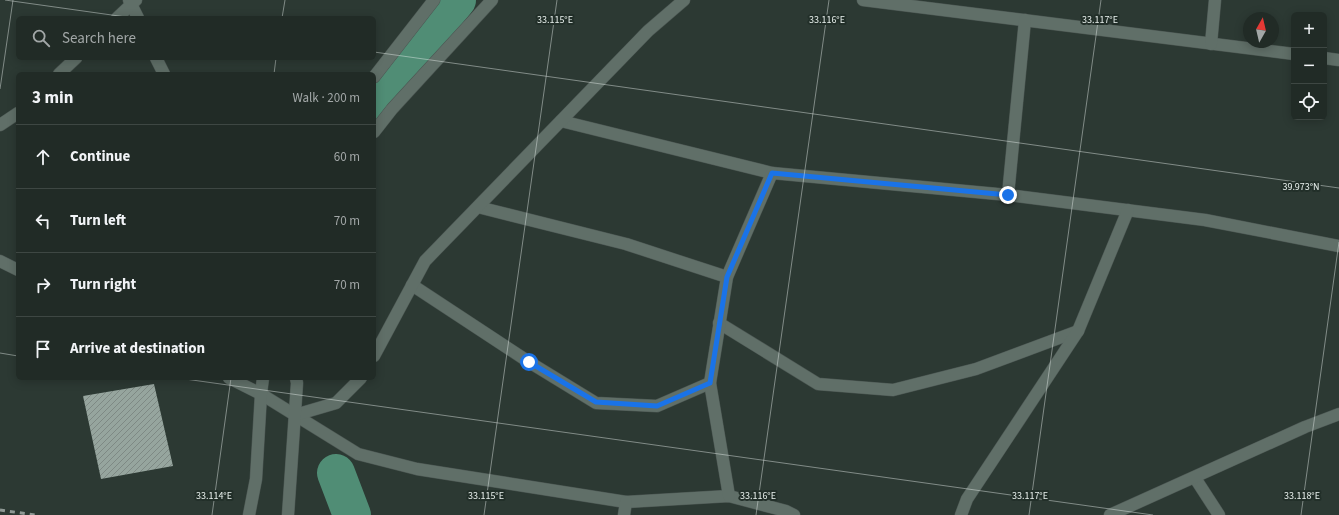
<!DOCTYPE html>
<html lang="en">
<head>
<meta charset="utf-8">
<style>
	body { margin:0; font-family:"Source Sans 3",sans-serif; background:#29332e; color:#f1f3f6 }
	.controls { position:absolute; right:12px; top:12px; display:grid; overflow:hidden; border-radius:6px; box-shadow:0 2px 10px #0003 }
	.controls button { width:36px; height:36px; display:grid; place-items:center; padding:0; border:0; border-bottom:1px solid #3e4743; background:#212b26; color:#f1f3f6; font:20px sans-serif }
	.compass { position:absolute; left:1243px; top:12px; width:36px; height:36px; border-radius:50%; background:#212b26; box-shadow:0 2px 10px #0003; rotate:8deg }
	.stop { position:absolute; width:12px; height:12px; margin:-9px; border:3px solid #1a73e8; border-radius:50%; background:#fff }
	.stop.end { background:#1a73e8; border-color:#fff; box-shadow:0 1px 4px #0008 }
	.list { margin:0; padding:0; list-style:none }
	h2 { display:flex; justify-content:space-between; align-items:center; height:52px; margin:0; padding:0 16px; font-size:17px }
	h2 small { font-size:13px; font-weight:400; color:#a2a7a7 }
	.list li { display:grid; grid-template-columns:26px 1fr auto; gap:12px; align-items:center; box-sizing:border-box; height:64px; padding:0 16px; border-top:1px solid #3e4743 }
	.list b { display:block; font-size:15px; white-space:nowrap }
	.list em { font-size:13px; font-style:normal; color:#a2a7a7 }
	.icon { flex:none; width:22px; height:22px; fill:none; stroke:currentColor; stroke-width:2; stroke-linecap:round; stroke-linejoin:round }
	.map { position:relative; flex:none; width:1339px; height:515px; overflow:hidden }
	.search { position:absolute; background:#212b26; box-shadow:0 2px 10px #0003; left:16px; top:16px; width:360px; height:44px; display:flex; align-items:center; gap:10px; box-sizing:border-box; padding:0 14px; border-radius:6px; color:#a2a7a7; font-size:15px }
	.panel { position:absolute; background:#212b26; box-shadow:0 2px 10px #0003; left:16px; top:72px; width:360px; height:308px; border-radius:6px }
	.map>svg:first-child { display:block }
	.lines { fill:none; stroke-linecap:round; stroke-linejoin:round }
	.river { stroke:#508d75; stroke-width:38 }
	.building { fill:url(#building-hatch) }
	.minor-casing { stroke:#4b5652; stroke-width:13 }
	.minor { stroke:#606f68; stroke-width:12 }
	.rail { stroke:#8e9894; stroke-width:3; stroke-dasharray:5 5; stroke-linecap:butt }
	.route { stroke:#1a73e8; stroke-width:5 }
	.ticks { fill:none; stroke:#e8f0ed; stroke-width:1; stroke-opacity:0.45 }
	.ticks-label { font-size:10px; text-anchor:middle; fill:#e8f0ed; stroke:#222f29; stroke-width:4; stroke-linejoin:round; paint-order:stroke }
</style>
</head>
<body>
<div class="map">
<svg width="1339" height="515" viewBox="0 0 1339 515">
	<defs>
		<pattern id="building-hatch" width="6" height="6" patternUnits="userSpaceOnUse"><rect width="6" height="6" fill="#96a59e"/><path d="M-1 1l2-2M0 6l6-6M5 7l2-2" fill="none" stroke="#7e8984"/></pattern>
	</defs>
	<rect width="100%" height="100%" fill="#2c3933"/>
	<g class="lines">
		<g class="river">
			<polyline points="374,104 457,0"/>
			<polyline points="336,473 352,515"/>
		</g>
	</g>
	<polygon class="building" points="154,384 173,466 101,479 83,396"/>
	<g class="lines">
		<g class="minor-casing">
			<g id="minor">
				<polyline points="129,0 138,18"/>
				<polyline points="863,0 1294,54"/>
				<polyline points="117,18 136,0"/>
				<polyline points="1211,44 1215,0"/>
				<polyline points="156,58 164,74"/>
				<polyline points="1324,58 1339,60"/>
				<polyline points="59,74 76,58"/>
				<polyline points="374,77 434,0"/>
				<polyline points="561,121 772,173 1008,195 1205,220 1339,246"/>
				<polyline points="0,125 18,113"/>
				<polyline points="374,132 392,109 492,0"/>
				<polyline points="1008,195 1025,20"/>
				<polyline points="478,207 626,244 727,277"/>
				<polyline points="0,261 18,270"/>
				<polyline points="412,285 529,362 596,403 657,406 710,383"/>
				<polyline points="719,323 818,384 893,390 976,369 1078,331"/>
				<polyline points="374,356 425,261 648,31 684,0"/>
				<polyline points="229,378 261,394 358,454 417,469 626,502 729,496 786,511 794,515"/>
				<polyline points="295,415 336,403 361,378"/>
				<polyline points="1195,478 1219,515"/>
				<polyline points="729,496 710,383 727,277 772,173"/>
				<polyline points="249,515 256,479 261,394 263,378"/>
				<polyline points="288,515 297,383 296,378"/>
				<polyline points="624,515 626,502"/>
				<polyline points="961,515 967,499 1078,331 1128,210"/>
				<polyline points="1110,515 1305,427 1339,414"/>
			</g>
		</g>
		<use href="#minor" class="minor"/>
		<polyline class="rail" points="0,510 35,515"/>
	</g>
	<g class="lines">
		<polyline class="route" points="529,362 596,402 657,406 710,383 727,277 772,173 1008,195"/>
	</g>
	<path class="ticks" d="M5 0 133 18M282 18 285 0M374 52 1339 188M274 74 276 58M0 89 13 0M0 353 18 356M178 378 1153 515M212 515 231 378M484 515 557 0M756 515 829 0M1029 515 1101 0M1301 515 1339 242"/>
	<g class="ticks-label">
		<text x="555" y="23">33.115°E</text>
		<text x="827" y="23">33.116°E</text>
		<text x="1100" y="23">33.117°E</text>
		<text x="1301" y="190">39.973°N</text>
		<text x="214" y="499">33.114°E</text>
		<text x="486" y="499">33.115°E</text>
		<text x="758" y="499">33.116°E</text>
		<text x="1030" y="499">33.117°E</text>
		<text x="1302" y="499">33.118°E</text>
	</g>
</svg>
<div class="controls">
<button>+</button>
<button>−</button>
<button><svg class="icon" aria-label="locate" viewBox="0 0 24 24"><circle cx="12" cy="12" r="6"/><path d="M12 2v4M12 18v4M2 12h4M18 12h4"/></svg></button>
</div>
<svg class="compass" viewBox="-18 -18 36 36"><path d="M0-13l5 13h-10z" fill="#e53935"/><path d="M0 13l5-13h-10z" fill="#a2a7a7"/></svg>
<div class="stop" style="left:529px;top:362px"></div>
<div class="stop end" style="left:1008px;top:195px"></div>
<div class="search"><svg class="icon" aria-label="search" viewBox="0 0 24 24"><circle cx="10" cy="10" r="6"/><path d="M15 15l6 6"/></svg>Search here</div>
<section class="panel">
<h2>3 min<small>Walk · 200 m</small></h2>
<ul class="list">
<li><svg class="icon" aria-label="ahead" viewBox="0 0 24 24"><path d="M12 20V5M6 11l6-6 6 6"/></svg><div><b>Continue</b></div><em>60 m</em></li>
<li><svg class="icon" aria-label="left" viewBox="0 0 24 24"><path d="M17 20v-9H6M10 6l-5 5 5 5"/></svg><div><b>Turn left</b></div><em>70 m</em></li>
<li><svg class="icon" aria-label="right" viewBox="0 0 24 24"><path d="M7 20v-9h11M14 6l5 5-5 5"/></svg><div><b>Turn right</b></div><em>70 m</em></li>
<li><svg class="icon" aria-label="arrive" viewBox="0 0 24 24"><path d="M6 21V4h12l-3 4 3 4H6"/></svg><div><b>Arrive at destination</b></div></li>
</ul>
</section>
</div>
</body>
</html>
